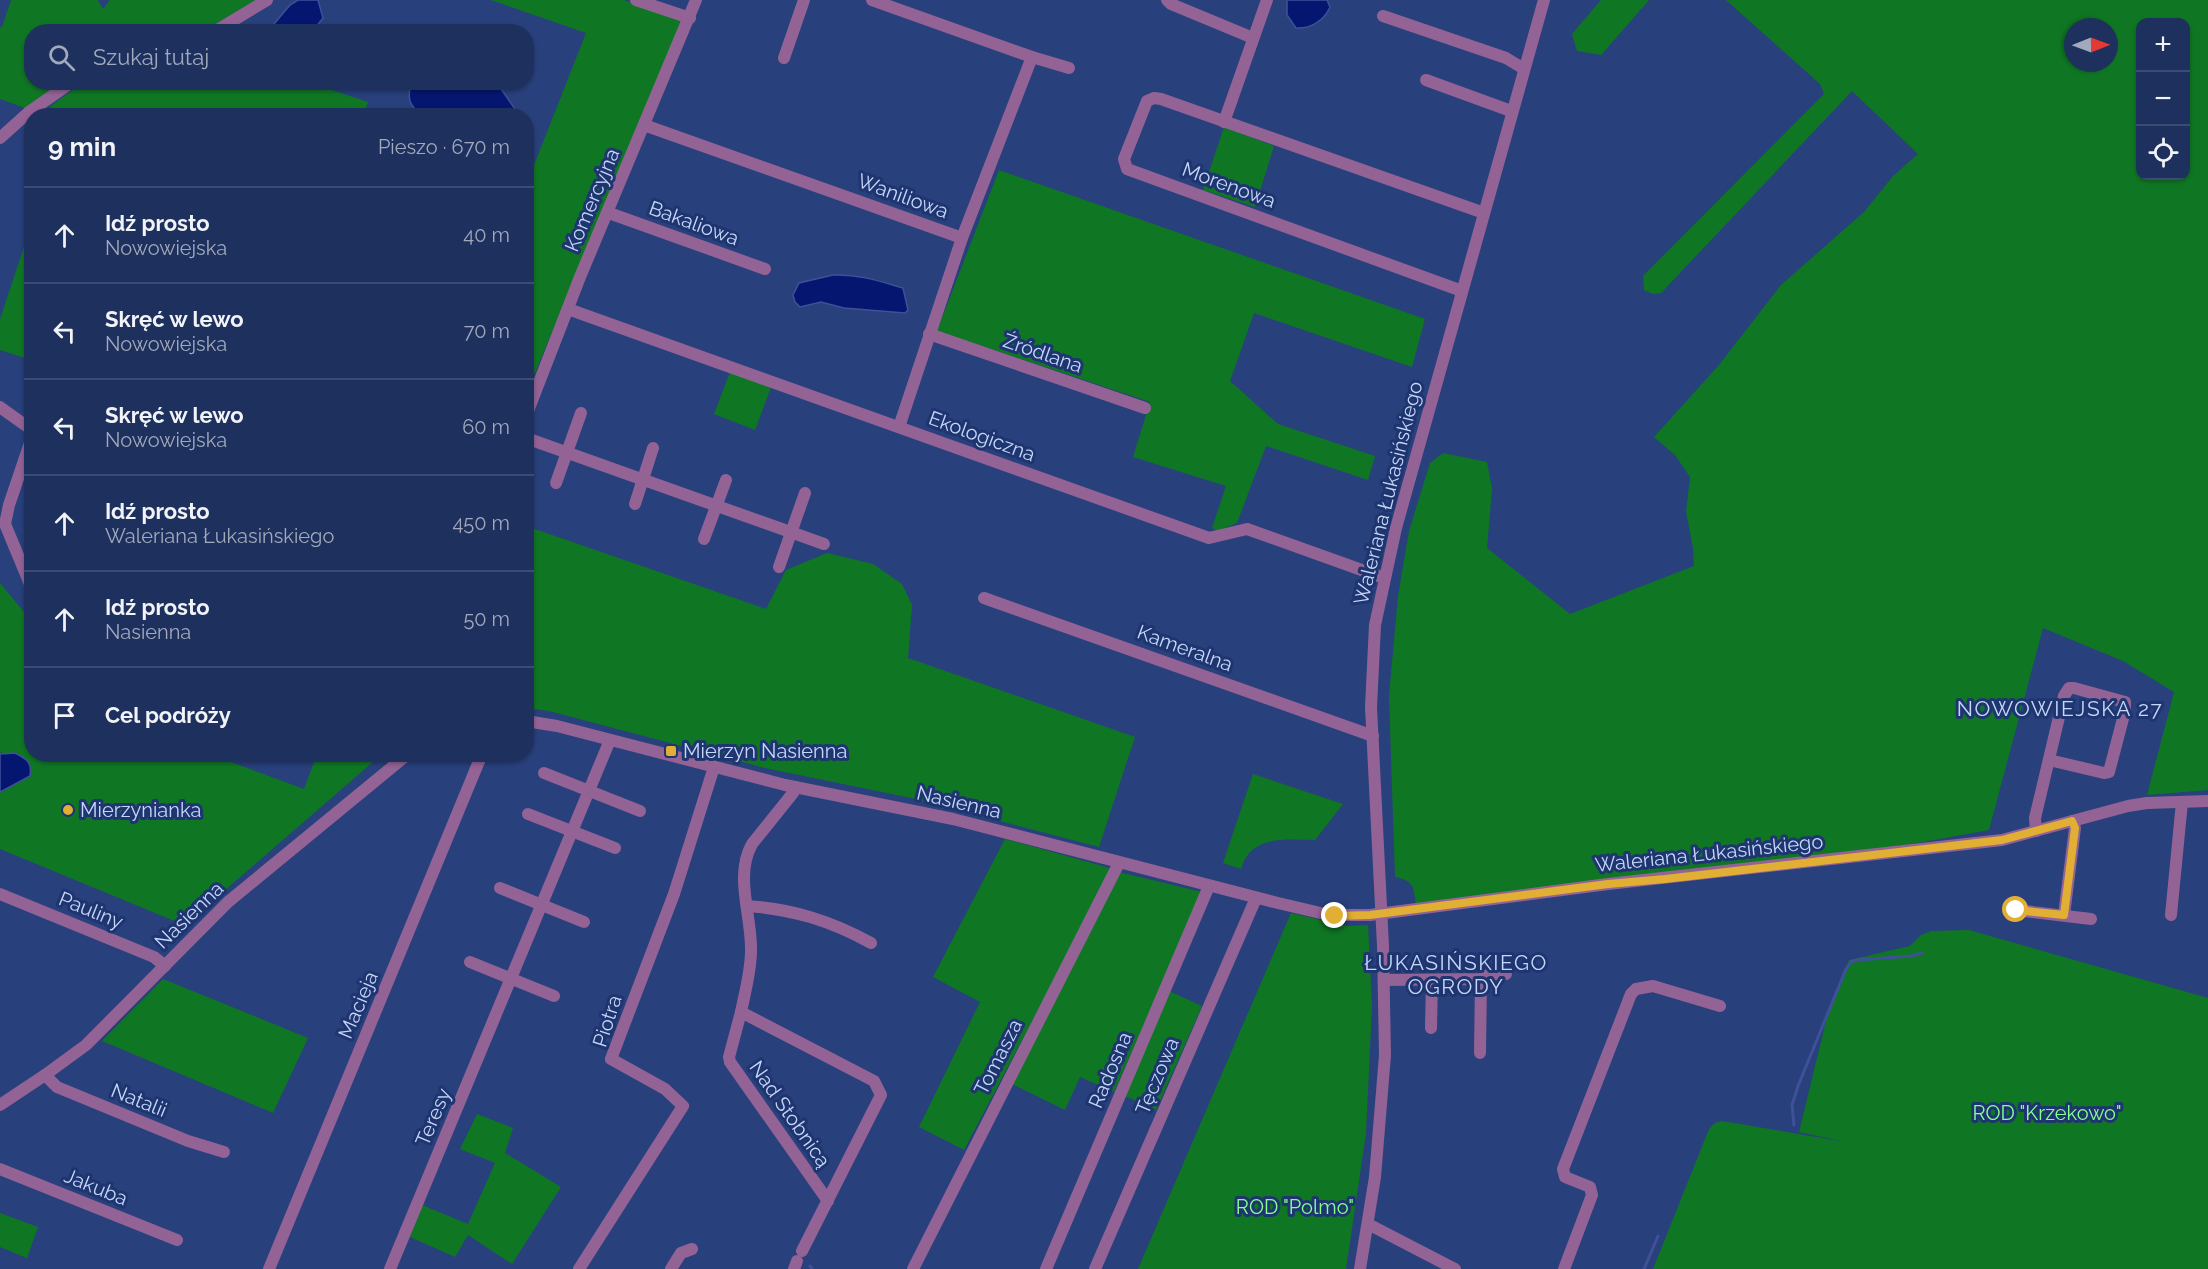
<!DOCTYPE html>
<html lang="pl">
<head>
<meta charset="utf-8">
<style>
	body { margin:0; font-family:Raleway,sans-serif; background:#263863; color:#f1f3f6 }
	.controls { position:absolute; right:18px; top:18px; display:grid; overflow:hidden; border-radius:12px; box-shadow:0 2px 4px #0004 }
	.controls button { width:54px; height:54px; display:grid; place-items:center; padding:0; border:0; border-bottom:2px solid #3c4b72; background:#1e305d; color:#f1f3f6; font:30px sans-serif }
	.compass { position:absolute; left:2064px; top:18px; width:54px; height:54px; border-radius:50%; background:#1e305d; box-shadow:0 2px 4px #0004; rotate:89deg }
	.stop { position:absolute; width:18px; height:18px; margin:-14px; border:4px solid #e1af34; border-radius:50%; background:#fff }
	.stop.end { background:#e1af34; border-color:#fff; box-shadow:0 2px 6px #0008 }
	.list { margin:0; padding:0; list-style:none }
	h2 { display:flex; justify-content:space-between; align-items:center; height:78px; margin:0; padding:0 24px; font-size:26px }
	h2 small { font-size:20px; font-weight:400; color:#a1a9bc }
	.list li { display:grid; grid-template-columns:39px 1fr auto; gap:18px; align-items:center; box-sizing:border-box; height:96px; padding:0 24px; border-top:2px solid #3c4b72 }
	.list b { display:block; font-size:22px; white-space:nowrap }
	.list p { margin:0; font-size:20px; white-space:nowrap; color:#a1a9bc }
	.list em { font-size:20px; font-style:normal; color:#a1a9bc }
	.icon { flex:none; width:33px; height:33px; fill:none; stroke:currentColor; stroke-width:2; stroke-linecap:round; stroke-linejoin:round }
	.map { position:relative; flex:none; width:2208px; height:1269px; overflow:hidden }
	.search { position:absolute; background:#1e305d; box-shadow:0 2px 4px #0004; left:24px; top:24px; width:510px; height:66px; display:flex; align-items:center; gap:15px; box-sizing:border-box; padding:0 21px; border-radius:24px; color:#a1a9bc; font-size:22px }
	.panel { position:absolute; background:#1e305d; box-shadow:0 2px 4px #0004; left:24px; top:108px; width:510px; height:654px; border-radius:24px }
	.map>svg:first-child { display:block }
	.green { fill:#0f7724; fill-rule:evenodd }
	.water { fill:#051670; stroke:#3f5099; stroke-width:1.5 }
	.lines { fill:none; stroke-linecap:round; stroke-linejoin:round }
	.stream { stroke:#3f5099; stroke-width:3 }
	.minor { stroke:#946396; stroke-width:12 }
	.route { stroke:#e1af34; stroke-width:8 }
	.poi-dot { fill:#e1af34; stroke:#1e3570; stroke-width:2 }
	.labels { text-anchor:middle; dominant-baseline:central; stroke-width:6; stroke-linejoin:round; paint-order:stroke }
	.street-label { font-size:20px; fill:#c5d6f9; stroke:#1e3570 }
	.poi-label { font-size:20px; fill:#c5d6f9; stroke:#1e3570; text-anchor:start }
	.park-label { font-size:20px; fill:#88fe91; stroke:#1e3570 }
	.neighbourhood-label { font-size:21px; letter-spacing:1.5px; fill:#c5d6f9; stroke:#1e3570 }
</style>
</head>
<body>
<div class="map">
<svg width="2208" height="1269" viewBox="0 0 2208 1269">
	<rect width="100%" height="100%" fill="#28407c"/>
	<g class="green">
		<polygon points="11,0 98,0 103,9 110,0 256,0 203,31 32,32 32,82 63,83 25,108 0,99 0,27 2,27"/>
		<polygon points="491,0 624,0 682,20 527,392 527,183 586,33"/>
		<polygon points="1601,0 1649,0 1601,55 1577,51 1572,34"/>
		<path d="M1726 0H2208V790L2147 795 2174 692 2123 661 2043 628 1989 830 1879 850 1416 904C1413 886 1414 881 1395 877L1389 696 1398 596 1409 531 1430 463 1443 453 1487 462 1492 489 1487 548 1570 614 1694 566 1693 548 1686 512 1690 477 1675 455 1654 437 1719 365 1781 285 1864 212 1893 176 1918 154 1852 91 1661 293 1653 294 1644 290 1643 276 1824 94 1820 84ZM2140 22H2186V176H2140ZM2073 27H2109V63H2073Z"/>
		<polygon points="84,82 311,83 368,102 363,116 76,116 49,107"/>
		<polygon points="1224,127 1274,146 1255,207 1203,190"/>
		<polygon points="999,170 1425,319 1412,367 1254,313 1230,381 1278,424 1375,456 1368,480 1266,446 1237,523 1217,531 1212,528 1226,486 1133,457 1150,402 937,331"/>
		<polygon points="31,226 31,360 0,350 0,319"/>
		<polygon points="730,372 771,387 755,430 714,414"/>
		<polygon points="526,526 766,609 786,570 827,553 873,564 902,584 912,605 908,658 1135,737 1099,847 916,799 765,768 549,711 527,708"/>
		<polygon points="0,583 24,612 31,610 32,754 212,755 304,789 316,757 311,755 381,755 217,897 189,927 0,849 0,754 24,763 0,752"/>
		<path d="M1253 774 1343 804 1315 840C1286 840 1251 834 1241 869L1223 863Z"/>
		<polygon points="1005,839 1110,868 1059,970 964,1150 919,1127 980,1002 933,977"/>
		<polygon points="1119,872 1202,892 1114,1092 1080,1077 1065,1110 1008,1082"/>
		<polygon points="1291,913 1347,926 1368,925 1372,1006 1366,1133 1346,1269 1138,1269"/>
		<polygon points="1969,930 2208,998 2208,1269 1653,1269 1709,1129 1715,1123 1722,1121 1846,1142 1799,1132 1827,1017 1849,960 1910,946 1921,935 1931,931"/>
		<polygon points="163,979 308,1038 273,1113 102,1041"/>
		<polygon points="1169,991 1202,1006 1156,1110 1125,1096"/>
		<polygon points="477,1114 513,1128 505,1153 561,1187 512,1264 468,1235 455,1257 410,1237 422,1205 468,1224 495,1163 460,1149"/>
		<polygon points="0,1213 38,1227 27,1258 0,1247"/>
	</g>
	<g class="water">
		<polygon points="298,0 318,0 323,18 312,32 257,31 273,25 290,5"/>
		<path d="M1287 0H1327L1330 7C1324 21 1310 29 1296 28L1287 15Z"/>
		<path d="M411 83H497L519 115H424C409 108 407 98 411 83Z"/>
		<path d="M833 275C858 274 879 281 903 288L908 310 905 313 844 308 821 302 800 307 795 302 793 295 799 283Z"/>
		<path d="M15 753C27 759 32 762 30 776L0 792V754Z"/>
	</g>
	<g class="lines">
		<g class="stream">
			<polyline points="1794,1125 1792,1105 1798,1086 1846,969 1851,962 1857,960 1911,956 1922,953"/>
			<polyline points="810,1266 812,1269"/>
			<polyline points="1644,1269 1658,1236"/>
		</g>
		<g class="minor">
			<polyline points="636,0 690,18"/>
			<polyline points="872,0 1032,57 1069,68"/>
			<polyline points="1167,0 1171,4 1253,38"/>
			<polyline points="1383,16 1506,58 1524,69"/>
			<polyline points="214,32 267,0"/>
			<polyline points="784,58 804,0"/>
			<polyline points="1426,80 1511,111"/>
			<polyline points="1224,122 1267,0"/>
			<polyline points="644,125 962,238"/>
			<polyline points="0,138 29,112 72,82"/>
			<polyline points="609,213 765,269"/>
			<polyline points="1462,291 1127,169 1124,159 1147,101 1154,98 1161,99 1484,213"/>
			<polyline points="568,309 1209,538 1247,529 1384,578"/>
			<polyline points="929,334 1145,408"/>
			<polyline points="0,407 32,430"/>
			<polyline points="526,416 580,277 696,0"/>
			<polyline points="899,427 962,238 1032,57"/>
			<polyline points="32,437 9,505 5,524 32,589"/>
			<polyline points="526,438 824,544"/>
			<polyline points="556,483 581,413"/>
			<polyline points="635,504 653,448"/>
			<polyline points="704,539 726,480"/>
			<polyline points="779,567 805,493"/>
			<polyline points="984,598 1373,736"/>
			<polyline points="526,721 557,726 785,785 953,819 1278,903 1329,915 1370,915 1608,884 2002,840 2128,806 2147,803 2208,801"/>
			<polyline points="544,773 640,811"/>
			<path d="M795 787 793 793 752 844C734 876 752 916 751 951 751 971 745 992 741 1012L874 1081 881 1095 802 1251"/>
			<polyline points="528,814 615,848"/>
			<polyline points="2036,831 2035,818 2064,696 2069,688 2074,688 2125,702 2125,711 2109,772 2104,773 2049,760"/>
			<polyline points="500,888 584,922"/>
			<polyline points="0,894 154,957 165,966"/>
			<path d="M747 906C793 909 831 921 871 943"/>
			<polyline points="2016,910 2091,919"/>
			<polyline points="2064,915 2075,828 2072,821"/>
			<polyline points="2171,915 2182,802"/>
			<polyline points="470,962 554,996"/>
			<polyline points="1384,980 1481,979 1488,975 1506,974"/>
			<polyline points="741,1012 729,1057 730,1062 828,1201"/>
			<polyline points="1431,1028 1432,981"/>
			<polyline points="1480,1053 1481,979"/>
			<polyline points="45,1075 57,1087 188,1141 224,1152"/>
			<polyline points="0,1105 45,1075 86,1045 228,902 408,754"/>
			<polyline points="0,1169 177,1240"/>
			<polyline points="1368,1224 1455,1269"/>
			<polyline points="269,1269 482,754"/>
			<polyline points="390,1269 610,740"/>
			<polyline points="579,1269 683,1106 665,1089 611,1059 674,894 714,767"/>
			<polyline points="671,1269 681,1253 692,1249"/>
			<polyline points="794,1269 797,1261"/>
			<polyline points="913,1269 1119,863"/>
			<polyline points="1046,1269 1209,886"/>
			<polyline points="1095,1269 1256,898"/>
			<polyline points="1360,1269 1375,1177 1385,1055 1383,946 1371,707 1375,625 1396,528 1544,0"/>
			<polyline points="1564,1269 1592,1195 1590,1187 1565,1177 1563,1169 1631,994 1636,989 1653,986 1720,1006"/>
		</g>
	</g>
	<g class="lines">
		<polyline class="route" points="1335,916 1370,915 1608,884 1665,879 2002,840 2072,821 2075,828 2064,915 2016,910"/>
	</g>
	<g class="poi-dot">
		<rect x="665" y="745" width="12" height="12" rx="3"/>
		<circle cx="68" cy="810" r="6"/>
	</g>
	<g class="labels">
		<g class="street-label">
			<text transform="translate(1229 185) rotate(20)">Morenowa</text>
			<text transform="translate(903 196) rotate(20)">Waniliowa</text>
			<text transform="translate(592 200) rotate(-67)">Komercyjna</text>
			<text transform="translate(694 223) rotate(20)">Bakaliowa</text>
			<text transform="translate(1043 353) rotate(19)">Źródlana</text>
			<text transform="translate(982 436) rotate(20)">Ekologiczna</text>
			<text transform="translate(1388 493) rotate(-76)">Waleriana Łukasińskiego</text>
			<text transform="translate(1185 648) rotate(20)">Kameralna</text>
			<text transform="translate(959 802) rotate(13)">Nasienna</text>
			<text transform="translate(1709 853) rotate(-6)">Waleriana Łukasińskiego</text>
			<text transform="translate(91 910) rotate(22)">Pauliny</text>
			<text transform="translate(189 915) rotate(-44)">Nasienna</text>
			<text transform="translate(358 1005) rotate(-67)">Macieja</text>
			<text transform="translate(607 1021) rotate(-72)">Piotra</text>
			<text transform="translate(998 1057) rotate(-63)">Tomasza</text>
			<text transform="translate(1110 1070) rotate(-67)">Radosna</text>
			<text transform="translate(1157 1076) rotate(-67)">Tęczowa</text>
			<text transform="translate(139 1100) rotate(22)">Natalii</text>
			<text transform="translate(790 1114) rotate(55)">Nad Stobnicą</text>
			<text transform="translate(433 1117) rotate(-67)">Teresy</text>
			<text transform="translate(96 1187) rotate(22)">Jakuba</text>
		</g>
		<g class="poi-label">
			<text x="683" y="751">Mierzyn Nasienna</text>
			<text x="80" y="810">Mierzynianka</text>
		</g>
		<g class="park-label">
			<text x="2047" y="1113">ROD "Krzekowo"</text>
			<text x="1295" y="1207">ROD "Polmo"</text>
		</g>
		<g class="neighbourhood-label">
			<text x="2060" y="708">NOWOWIEJSKA 27</text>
			<text x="1456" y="962">ŁUKASIŃSKIEGO<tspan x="1456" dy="24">OGRODY</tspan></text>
		</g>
	</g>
</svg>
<div class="controls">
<button>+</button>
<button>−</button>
<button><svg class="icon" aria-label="locate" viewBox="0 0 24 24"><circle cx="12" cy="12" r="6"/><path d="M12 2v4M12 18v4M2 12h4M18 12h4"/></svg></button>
</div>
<svg class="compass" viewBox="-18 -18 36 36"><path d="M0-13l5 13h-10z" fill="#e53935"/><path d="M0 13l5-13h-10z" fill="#a1a9bc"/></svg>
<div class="stop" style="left:2016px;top:910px"></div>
<div class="stop end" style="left:1335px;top:916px"></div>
<div class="search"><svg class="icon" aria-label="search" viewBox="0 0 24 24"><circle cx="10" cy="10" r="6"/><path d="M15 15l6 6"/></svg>Szukaj tutaj</div>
<section class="panel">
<h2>9 min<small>Pieszo · 670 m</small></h2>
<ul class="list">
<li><svg class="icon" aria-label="ahead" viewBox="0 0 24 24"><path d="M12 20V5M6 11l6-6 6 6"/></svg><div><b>Idź prosto</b><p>Nowowiejska</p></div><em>40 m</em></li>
<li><svg class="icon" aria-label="left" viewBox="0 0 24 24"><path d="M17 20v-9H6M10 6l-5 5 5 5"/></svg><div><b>Skręć w lewo</b><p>Nowowiejska</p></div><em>70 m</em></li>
<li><svg class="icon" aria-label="left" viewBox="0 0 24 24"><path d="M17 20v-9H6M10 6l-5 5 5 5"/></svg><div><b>Skręć w lewo</b><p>Nowowiejska</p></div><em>60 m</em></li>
<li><svg class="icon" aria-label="ahead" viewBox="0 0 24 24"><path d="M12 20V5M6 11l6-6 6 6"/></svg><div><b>Idź prosto</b><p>Waleriana Łukasińskiego</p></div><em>450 m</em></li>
<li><svg class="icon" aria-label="ahead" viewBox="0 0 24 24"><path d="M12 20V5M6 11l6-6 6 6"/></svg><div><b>Idź prosto</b><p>Nasienna</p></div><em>50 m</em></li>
<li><svg class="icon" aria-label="arrive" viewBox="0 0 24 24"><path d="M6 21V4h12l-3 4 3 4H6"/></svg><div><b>Cel podróży</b></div></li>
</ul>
</section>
</div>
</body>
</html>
